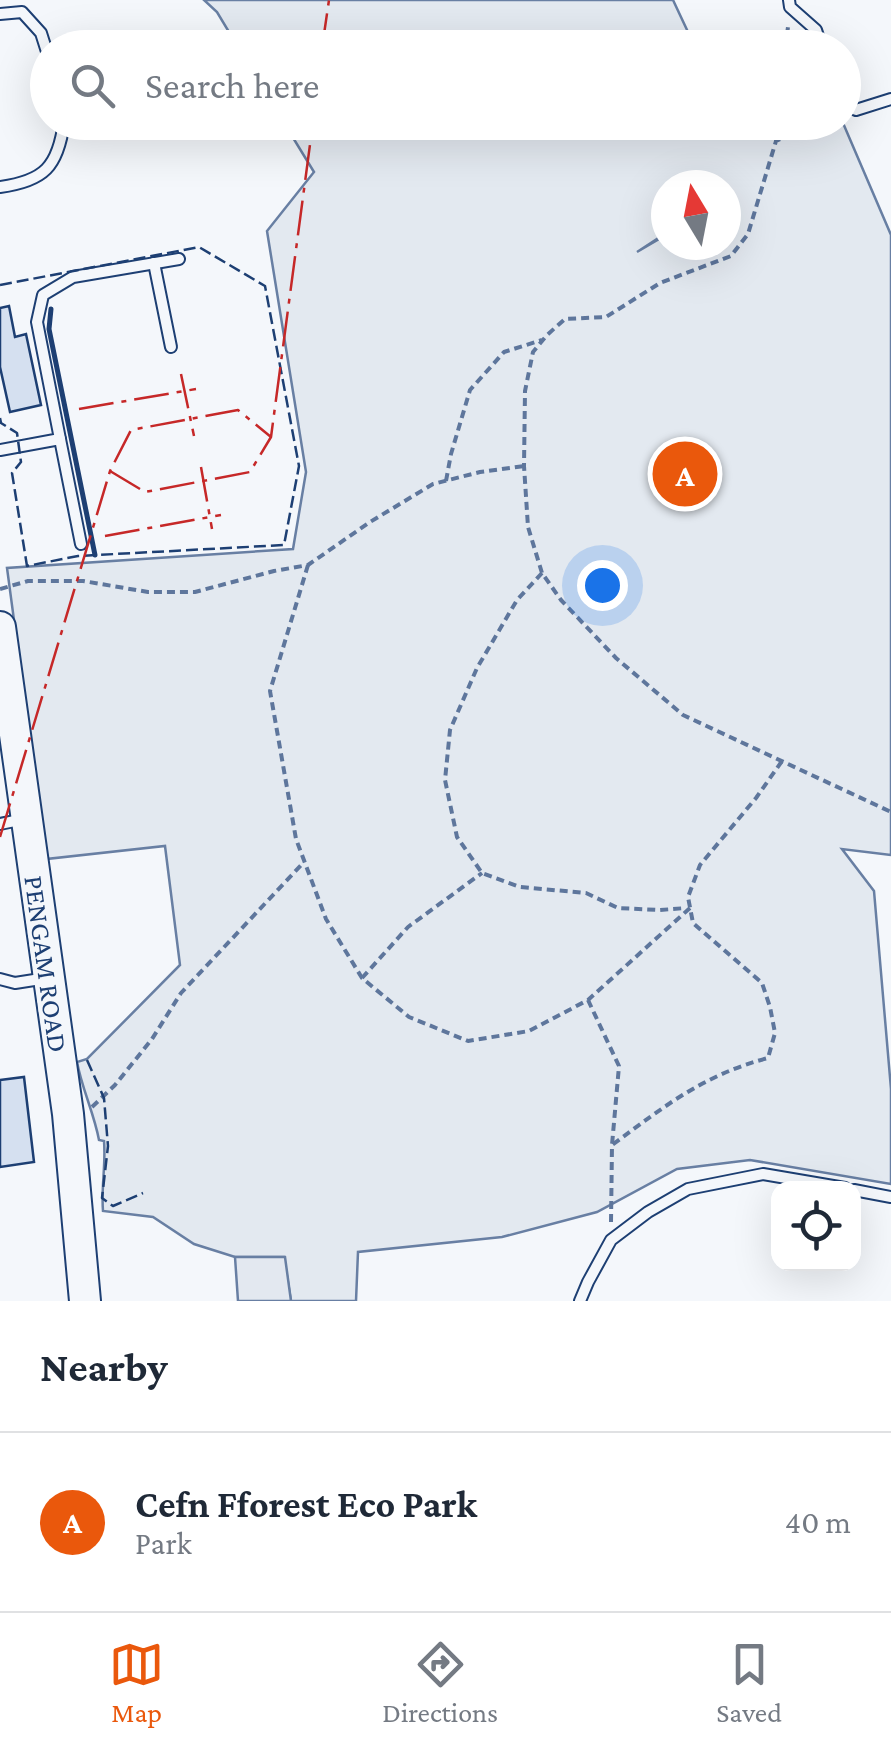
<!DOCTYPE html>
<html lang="en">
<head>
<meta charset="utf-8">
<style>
	body { margin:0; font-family:"Crimson Pro",serif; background:#f2f2f3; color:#1f2937 }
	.controls { position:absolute; right:30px; bottom:30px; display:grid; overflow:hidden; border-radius:20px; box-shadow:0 10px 40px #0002 }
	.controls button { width:90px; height:90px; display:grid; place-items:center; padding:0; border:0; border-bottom:2px solid #e0e1e3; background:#fff; color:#1f2937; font:50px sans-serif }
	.compass { position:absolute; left:651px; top:170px; width:90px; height:90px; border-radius:50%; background:#fff; box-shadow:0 10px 40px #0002; rotate:350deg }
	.you { position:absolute; left:602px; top:585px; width:35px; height:35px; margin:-25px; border:8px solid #fff; border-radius:50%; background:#1a73e8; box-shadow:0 0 0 15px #1a73e833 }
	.badge { display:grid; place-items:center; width:65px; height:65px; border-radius:50%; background:#ea580c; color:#fff; font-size:32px; font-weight:700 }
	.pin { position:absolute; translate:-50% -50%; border:5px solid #fff; box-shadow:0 2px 10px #0006 }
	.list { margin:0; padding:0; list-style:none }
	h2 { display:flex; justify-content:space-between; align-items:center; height:130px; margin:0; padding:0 40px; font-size:42px }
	h2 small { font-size:32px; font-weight:400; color:#747a83 }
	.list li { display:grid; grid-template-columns:65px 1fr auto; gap:30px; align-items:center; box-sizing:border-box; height:180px; padding:0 40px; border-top:2px solid #e0e1e3 }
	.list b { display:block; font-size:38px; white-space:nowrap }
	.list p { margin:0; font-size:32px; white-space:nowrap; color:#747a83 }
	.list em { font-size:32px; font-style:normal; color:#747a83 }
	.icon { flex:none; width:55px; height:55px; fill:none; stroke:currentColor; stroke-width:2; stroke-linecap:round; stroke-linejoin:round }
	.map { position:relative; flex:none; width:891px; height:1301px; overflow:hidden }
	.search { position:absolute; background:#fff; box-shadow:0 10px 40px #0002; left:30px; right:30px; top:30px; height:110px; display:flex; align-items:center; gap:25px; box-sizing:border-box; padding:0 35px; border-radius:55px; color:#747a83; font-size:38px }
	.sheet { height:310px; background:#fff }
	nav { display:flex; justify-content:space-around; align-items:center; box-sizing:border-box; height:140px; border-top:2px solid #e0e1e3; background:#fff; font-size:28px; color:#747a83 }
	nav a { display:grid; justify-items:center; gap:5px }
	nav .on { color:#ea580c }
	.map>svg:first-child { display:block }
	.green { fill:#e3e9f0; stroke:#687fa3; stroke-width:2.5; fill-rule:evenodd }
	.parking { fill:#e3e8f0; stroke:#687fa3; stroke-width:2.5 }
	.building { fill:#d5e0f0; stroke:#1d3f73; stroke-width:2.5 }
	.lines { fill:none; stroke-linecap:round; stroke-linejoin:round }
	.lane-casing { stroke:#1d3f73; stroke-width:14 }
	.primary-casing { stroke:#1d3f73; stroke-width:34 }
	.path { stroke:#5e769c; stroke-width:4; stroke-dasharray:8 5; stroke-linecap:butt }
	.lane { stroke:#f4f7fb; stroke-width:10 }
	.primary { stroke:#f4f7fb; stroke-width:30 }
	.fence { stroke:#1d3f73; stroke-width:2.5; stroke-dasharray:12 5; stroke-linecap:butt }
	.wall { stroke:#1d3f73; stroke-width:5 }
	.power { stroke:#c62828; stroke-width:2.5; stroke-dasharray:35 8 5 8; stroke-linecap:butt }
	.labels { text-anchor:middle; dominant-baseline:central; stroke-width:8; stroke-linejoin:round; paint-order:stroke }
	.street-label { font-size:28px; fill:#1d3f73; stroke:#f4f7fb }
</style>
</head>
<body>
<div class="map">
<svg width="891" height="1301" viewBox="0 0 891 1301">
	<rect width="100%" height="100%" fill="#f4f7fb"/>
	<g class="green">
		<polygon points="204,0 673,0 695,47 238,47 217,12"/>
		<path d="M284 123H843L891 235V855L842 849 874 891 891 1089V1184L750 1160 677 1169 597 1212 502 1237 358 1252 356 1301H291L284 1257H235L194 1244 153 1217 103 1211C101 1187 106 1165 104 1141L99 1140C94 1113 82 1089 77 1062L87 1059 180 965 165 846 46 859 7 568 293 549 306 472 267 231 314 172ZM666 185H726V245H666V235L637 252 666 233Z"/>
	</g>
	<polygon class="parking" points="235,1257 285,1257 291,1301 238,1301"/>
	<g class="building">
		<polygon points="9,306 15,337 26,334 41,405 10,412 0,367 0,308"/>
		<polygon points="24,1077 34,1162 0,1167 0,1080"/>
	</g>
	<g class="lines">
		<g class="lane-casing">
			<g id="lane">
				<polyline points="789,0 790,7 816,30 822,48"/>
				<polyline points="0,14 22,12 41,33 48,55"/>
				<polyline points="844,105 856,110 891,99"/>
				<path d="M0 187C44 181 58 167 64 122"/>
				<polyline points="154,263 171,347"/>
				<polyline points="60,439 81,544"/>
				<polyline points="0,450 60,439 37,322 43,295 73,277 179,259"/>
				<polyline points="0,824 24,819"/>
				<polyline points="0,979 15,983 47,978"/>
				<polyline points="854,1190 891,1197"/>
				<polyline points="580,1301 588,1282 611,1240 648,1212 688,1189 763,1174 845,1188"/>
			</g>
		</g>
		<g class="primary-casing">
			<polyline id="primary" points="0,627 68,1114 85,1301"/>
		</g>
		<g class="path">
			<polyline points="785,48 788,27"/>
			<polyline points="815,122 776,141 748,234 731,256 660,283 606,317 565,319 547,335 533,352 525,391 524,466 528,527 542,573 561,600 616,658 683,715 891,812"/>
			<polyline points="776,141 778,122"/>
			<polyline points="446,481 451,454 470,390 504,352 542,340"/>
			<polyline points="308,565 270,691 296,839 326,919 362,978 409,1017 468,1041 529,1031 588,1000 690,908"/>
			<polyline points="542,573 517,600 477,668 450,730 445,780 457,837 482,873 520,887 586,893 618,908 660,910 686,908"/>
			<polyline points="0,589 28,581 83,581 148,592 195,592 274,571 308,565 370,522 433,484 480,472 524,466"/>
			<polyline points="362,978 408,927 482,873"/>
			<polyline points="588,1000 619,1066 612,1145"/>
			<polyline points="92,1107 115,1085 152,1039 181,993 304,862"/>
			<path d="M611 1222 612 1145C665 1106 703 1075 768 1058L775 1033 770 1007 762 983 693 923 688 897 700 865 756 798 782 761"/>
		</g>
		<use href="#lane" class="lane"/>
		<use href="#primary" class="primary"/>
		<g class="fence">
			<polyline points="0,285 199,247 265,286 299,466 284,545 78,556 27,566 12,473 21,462 17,433 1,423 0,418"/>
			<polyline points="87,1060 104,1098 108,1146 102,1198 113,1206 143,1193"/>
		</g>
		<polyline class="wall" points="51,309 49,329 95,555"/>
		<g class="power">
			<polyline points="322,48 329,0"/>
			<polyline points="181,374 194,436"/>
			<polyline points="79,409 196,389"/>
			<polyline points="201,467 212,529"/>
			<polyline points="110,471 145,492 250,472 271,437 313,122"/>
			<polyline points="105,536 221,515"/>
			<polyline points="0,837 110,471 131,430 238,410 271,437"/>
		</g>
	</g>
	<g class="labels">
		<g class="street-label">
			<text transform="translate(46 964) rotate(82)">PENGAM ROAD</text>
		</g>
	</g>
</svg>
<div class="controls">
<button><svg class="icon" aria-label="locate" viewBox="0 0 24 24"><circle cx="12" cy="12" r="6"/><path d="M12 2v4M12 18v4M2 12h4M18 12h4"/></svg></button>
</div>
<svg class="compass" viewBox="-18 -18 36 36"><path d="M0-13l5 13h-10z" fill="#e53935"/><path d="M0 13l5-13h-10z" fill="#747a83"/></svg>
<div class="you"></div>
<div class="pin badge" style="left:685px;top:474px">A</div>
<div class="search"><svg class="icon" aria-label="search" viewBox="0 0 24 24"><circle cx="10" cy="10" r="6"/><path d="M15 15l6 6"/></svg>Search here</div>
</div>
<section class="sheet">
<h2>Nearby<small></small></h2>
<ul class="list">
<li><span class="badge">A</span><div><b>Cefn Fforest Eco Park</b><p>Park</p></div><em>40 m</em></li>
</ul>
</section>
<nav>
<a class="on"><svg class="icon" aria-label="map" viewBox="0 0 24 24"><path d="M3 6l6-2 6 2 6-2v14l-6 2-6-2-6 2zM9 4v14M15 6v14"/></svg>Map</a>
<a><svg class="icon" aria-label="directions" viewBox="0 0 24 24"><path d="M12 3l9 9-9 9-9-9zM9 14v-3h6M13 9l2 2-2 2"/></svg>Directions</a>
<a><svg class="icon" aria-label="saved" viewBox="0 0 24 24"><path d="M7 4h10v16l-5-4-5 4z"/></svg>Saved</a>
</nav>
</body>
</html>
